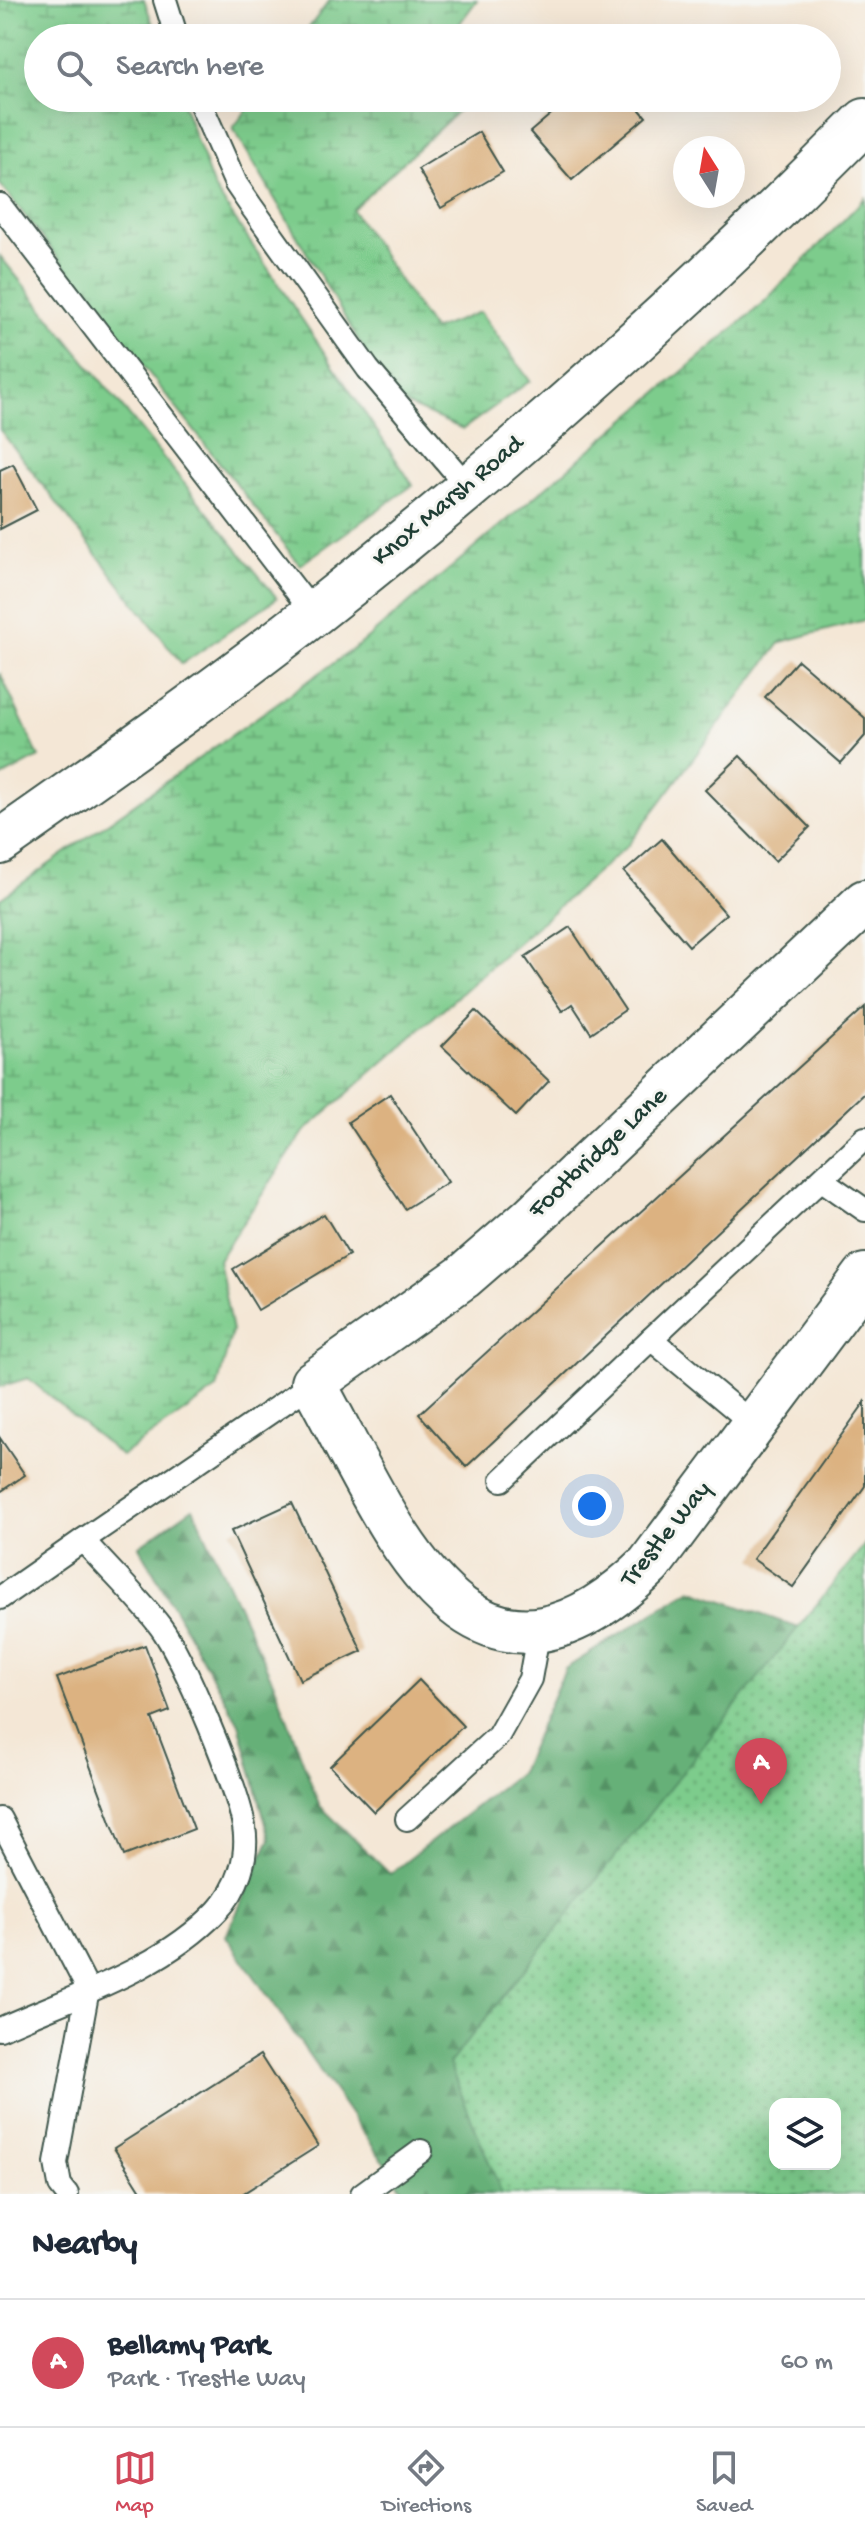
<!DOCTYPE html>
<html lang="en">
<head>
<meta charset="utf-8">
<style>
	body { margin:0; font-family:"Gochi Hand",sans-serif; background:#f2f2f3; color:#1f2937 }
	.controls { position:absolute; right:24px; bottom:24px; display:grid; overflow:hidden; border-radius:16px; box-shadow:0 8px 32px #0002 }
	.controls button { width:72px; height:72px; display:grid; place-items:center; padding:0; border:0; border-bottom:2px solid #e0e1e3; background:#fff; color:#1f2937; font:40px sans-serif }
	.compass { position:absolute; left:673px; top:136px; width:72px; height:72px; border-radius:50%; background:#fff; box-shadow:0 8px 32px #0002; rotate:349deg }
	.you { position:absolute; left:592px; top:1506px; width:28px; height:28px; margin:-20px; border:6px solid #fff; border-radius:50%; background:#1a73e8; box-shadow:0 0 0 12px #1a73e833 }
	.badge { display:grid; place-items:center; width:52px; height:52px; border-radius:50%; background:#d1495b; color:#fff; font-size:26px; font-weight:700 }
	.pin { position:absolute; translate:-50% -66px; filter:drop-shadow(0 2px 4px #0008) }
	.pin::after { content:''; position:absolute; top:42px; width:28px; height:24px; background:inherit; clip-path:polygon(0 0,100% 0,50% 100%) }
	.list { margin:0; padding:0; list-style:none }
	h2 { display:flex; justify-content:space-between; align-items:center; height:104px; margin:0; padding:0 32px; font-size:34px }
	h2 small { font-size:26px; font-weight:400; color:#747a83 }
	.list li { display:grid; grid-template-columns:52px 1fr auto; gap:24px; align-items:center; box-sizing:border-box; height:128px; padding:0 32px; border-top:2px solid #e0e1e3 }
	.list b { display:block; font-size:30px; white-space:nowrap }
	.list p { margin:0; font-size:26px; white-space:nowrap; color:#747a83 }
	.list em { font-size:26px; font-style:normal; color:#747a83 }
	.icon { flex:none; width:44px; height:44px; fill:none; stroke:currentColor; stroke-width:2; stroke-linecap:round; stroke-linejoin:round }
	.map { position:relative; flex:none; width:865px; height:2194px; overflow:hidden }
	.search { position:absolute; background:#fff; box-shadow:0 8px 32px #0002; left:24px; right:24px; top:24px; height:88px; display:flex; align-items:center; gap:20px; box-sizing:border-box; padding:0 28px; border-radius:44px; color:#747a83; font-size:30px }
	.sheet { height:232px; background:#fff }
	nav { display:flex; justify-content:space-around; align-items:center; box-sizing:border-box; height:112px; border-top:2px solid #e0e1e3; background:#fff; font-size:22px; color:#747a83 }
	nav a { display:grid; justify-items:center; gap:4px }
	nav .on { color:#d1495b }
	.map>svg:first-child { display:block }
	.forest { fill:url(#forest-firs); stroke:#427656; stroke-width:2; fill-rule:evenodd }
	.wetland { fill:url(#wetland-marsh); stroke:#4e8460; stroke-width:2 }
	.park { fill:url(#park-dots); stroke:#4e8460; stroke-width:2; fill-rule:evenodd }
	.building { fill:#dcb281 }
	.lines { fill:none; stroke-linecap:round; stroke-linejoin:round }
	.lane-casing { stroke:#3f564c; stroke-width:26 }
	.street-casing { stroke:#3f564c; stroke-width:48 }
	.secondary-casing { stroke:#3f564c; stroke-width:48 }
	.lane { stroke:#fff; stroke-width:22 }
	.street { stroke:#fff; stroke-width:44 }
	.secondary { stroke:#fff; stroke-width:44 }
	.labels { text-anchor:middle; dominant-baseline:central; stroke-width:6; stroke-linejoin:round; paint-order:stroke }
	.street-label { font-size:26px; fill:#1f3d34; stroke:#f6f6f2 }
</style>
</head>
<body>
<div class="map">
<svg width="865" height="2194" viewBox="0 0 865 2194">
	<defs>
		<pattern id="forest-firs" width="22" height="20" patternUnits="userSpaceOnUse" patternTransform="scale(2)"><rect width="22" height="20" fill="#66b078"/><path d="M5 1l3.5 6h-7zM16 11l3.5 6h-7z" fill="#539063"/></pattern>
		<pattern id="wetland-marsh" width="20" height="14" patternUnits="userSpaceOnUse" patternTransform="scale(2)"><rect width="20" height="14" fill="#7dcc8c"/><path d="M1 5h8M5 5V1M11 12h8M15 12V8" fill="none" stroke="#66a773"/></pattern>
		<pattern id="park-dots" width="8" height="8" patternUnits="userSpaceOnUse" patternTransform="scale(2)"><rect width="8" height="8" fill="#7dcc8c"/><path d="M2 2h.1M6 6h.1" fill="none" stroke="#66a773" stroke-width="1.8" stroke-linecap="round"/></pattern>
	</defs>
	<rect width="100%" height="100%" fill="#f6f6f2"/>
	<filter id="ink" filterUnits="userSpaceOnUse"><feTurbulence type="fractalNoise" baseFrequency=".0125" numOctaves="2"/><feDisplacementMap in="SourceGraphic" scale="16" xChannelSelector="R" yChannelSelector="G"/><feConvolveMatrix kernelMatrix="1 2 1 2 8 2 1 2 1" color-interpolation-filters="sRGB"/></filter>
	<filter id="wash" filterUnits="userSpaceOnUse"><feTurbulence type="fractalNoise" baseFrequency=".006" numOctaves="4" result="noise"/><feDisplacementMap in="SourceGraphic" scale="32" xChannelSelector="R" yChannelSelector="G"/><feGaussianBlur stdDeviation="1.8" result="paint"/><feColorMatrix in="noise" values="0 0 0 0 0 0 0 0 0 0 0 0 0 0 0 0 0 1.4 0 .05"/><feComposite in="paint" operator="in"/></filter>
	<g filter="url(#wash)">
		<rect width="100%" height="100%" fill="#f4e7d6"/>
		<path class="forest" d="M193 1508 276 1688 319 1805 390 1874 520 1772 565 1669 691 1589 810 1632 865 2194H406L226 1936 270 1839 239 1724 139 1546ZM775 2104H835V2164H775Z"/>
		<g class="wetland">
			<polygon points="0,0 144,0 158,38 38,38 38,98 181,98 214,188 413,485 300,565 0,184"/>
			<polygon points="330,0 477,0 460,23 464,38 301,38"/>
			<polygon points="256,98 472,98 352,210 433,330 480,312 530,381 463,429 393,399 233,128"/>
			<polygon points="865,198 865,620 781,642 628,845 304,1132 218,1260 232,1331 217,1389 121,1456 28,1378 0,1387 0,899 362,643 761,305"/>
			<polygon points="0,256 277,598 182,664 0,430"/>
			<polygon points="0,673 39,757 0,778"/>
		</g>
		<path class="park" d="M865 1544V2194H502L449 2064ZM775 2104H835V2164H775Z"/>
		<g id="blocks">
			<g class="building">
				<polygon points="570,98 630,98 646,117 572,180 530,132"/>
				<polygon points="479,132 503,172 441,208 418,169"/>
				<polygon points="13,464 37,510 0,529 0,470"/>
				<polygon points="798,660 865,718 865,736 841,763 765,697"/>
				<polygon points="740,756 810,827 775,861 705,790"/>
				<polygon points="662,839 726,914 689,946 624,872"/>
				<polygon points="570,927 625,1010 591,1033 572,1004 562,1011 525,957"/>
				<polygon points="865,1007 865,1093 466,1467 419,1414"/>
				<polygon points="476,1011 549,1081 516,1116 442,1046"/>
				<polygon points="390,1094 448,1182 405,1209 348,1122"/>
				<polygon points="324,1214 349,1255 258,1310 233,1269"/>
				<polygon points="865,1402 865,1486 793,1587 753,1559"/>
				<polygon points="0,1438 25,1475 0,1492"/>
				<polygon points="292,1503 362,1651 300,1680 231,1531"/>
				<polygon points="145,1645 170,1711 152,1718 194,1829 124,1856 57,1678"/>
				<polygon points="419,1680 463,1726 374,1812 330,1766"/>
				<polygon points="260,2055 318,2146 242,2194 143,2194 114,2148"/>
			</g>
		</g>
	</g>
	<g filter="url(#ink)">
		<use href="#blocks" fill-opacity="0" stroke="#3f564c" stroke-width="2"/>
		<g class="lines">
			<g class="lane-casing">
				<g id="lane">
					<polyline points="165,0 177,38"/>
					<polyline points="198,98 236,184 251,206 368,369 467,486"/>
					<polyline points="0,205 314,614"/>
					<polyline points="822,1180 865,1210"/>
					<polyline points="752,1423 651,1339 865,1138"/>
					<polyline points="502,1480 651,1339"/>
					<polyline points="83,1540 313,1383"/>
					<path d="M0 1598 83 1540C108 1569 137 1596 160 1626 183 1656 239 1790 244 1827 249 1857 238 1889 217 1911 161 1970 73 1996 0 2029"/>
					<polyline points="0,1819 88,1989 56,2163 60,2185 67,2194"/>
					<polyline points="407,1819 498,1736 530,1679 539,1629"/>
					<polyline points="362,2194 421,2151"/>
				</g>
			</g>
			<g class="street-casing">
				<path id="street" d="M865 902 529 1220 463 1277 313 1383C390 1519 466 1742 649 1565L865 1276"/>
			</g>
			<g class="secondary-casing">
				<path id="secondary" d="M0 842C107 767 214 692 317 611 510 459 693 296 865 121"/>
			</g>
			<use href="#lane" class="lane"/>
			<use href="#street" class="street"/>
			<use href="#secondary" class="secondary"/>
		</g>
	</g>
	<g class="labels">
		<g class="street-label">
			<text transform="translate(449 502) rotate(-40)">Knox Marsh Road</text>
			<text transform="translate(599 1154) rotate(-43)">Footbridge Lane</text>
			<text transform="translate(667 1535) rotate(-51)">Trestle Way</text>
		</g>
	</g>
</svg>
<div class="controls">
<button><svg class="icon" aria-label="layers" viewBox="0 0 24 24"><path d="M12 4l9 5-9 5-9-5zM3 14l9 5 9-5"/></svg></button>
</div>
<svg class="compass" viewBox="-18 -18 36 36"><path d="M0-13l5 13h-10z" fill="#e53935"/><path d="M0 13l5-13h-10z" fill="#747a83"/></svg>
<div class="you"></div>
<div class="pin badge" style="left:761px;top:1804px">A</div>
<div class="search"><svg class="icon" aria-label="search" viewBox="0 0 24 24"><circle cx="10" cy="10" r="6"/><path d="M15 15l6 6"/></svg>Search here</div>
</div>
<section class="sheet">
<h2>Nearby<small></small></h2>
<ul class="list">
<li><span class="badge">A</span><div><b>Bellamy Park</b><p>Park · Trestle Way</p></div><em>60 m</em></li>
</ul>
</section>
<nav>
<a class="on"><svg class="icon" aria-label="map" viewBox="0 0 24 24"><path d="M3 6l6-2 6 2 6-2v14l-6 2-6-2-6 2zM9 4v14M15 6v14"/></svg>Map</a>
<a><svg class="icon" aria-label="directions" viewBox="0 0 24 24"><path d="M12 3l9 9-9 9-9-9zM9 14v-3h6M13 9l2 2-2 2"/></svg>Directions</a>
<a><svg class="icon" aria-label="saved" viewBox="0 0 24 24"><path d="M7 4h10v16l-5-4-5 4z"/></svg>Saved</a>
</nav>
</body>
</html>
